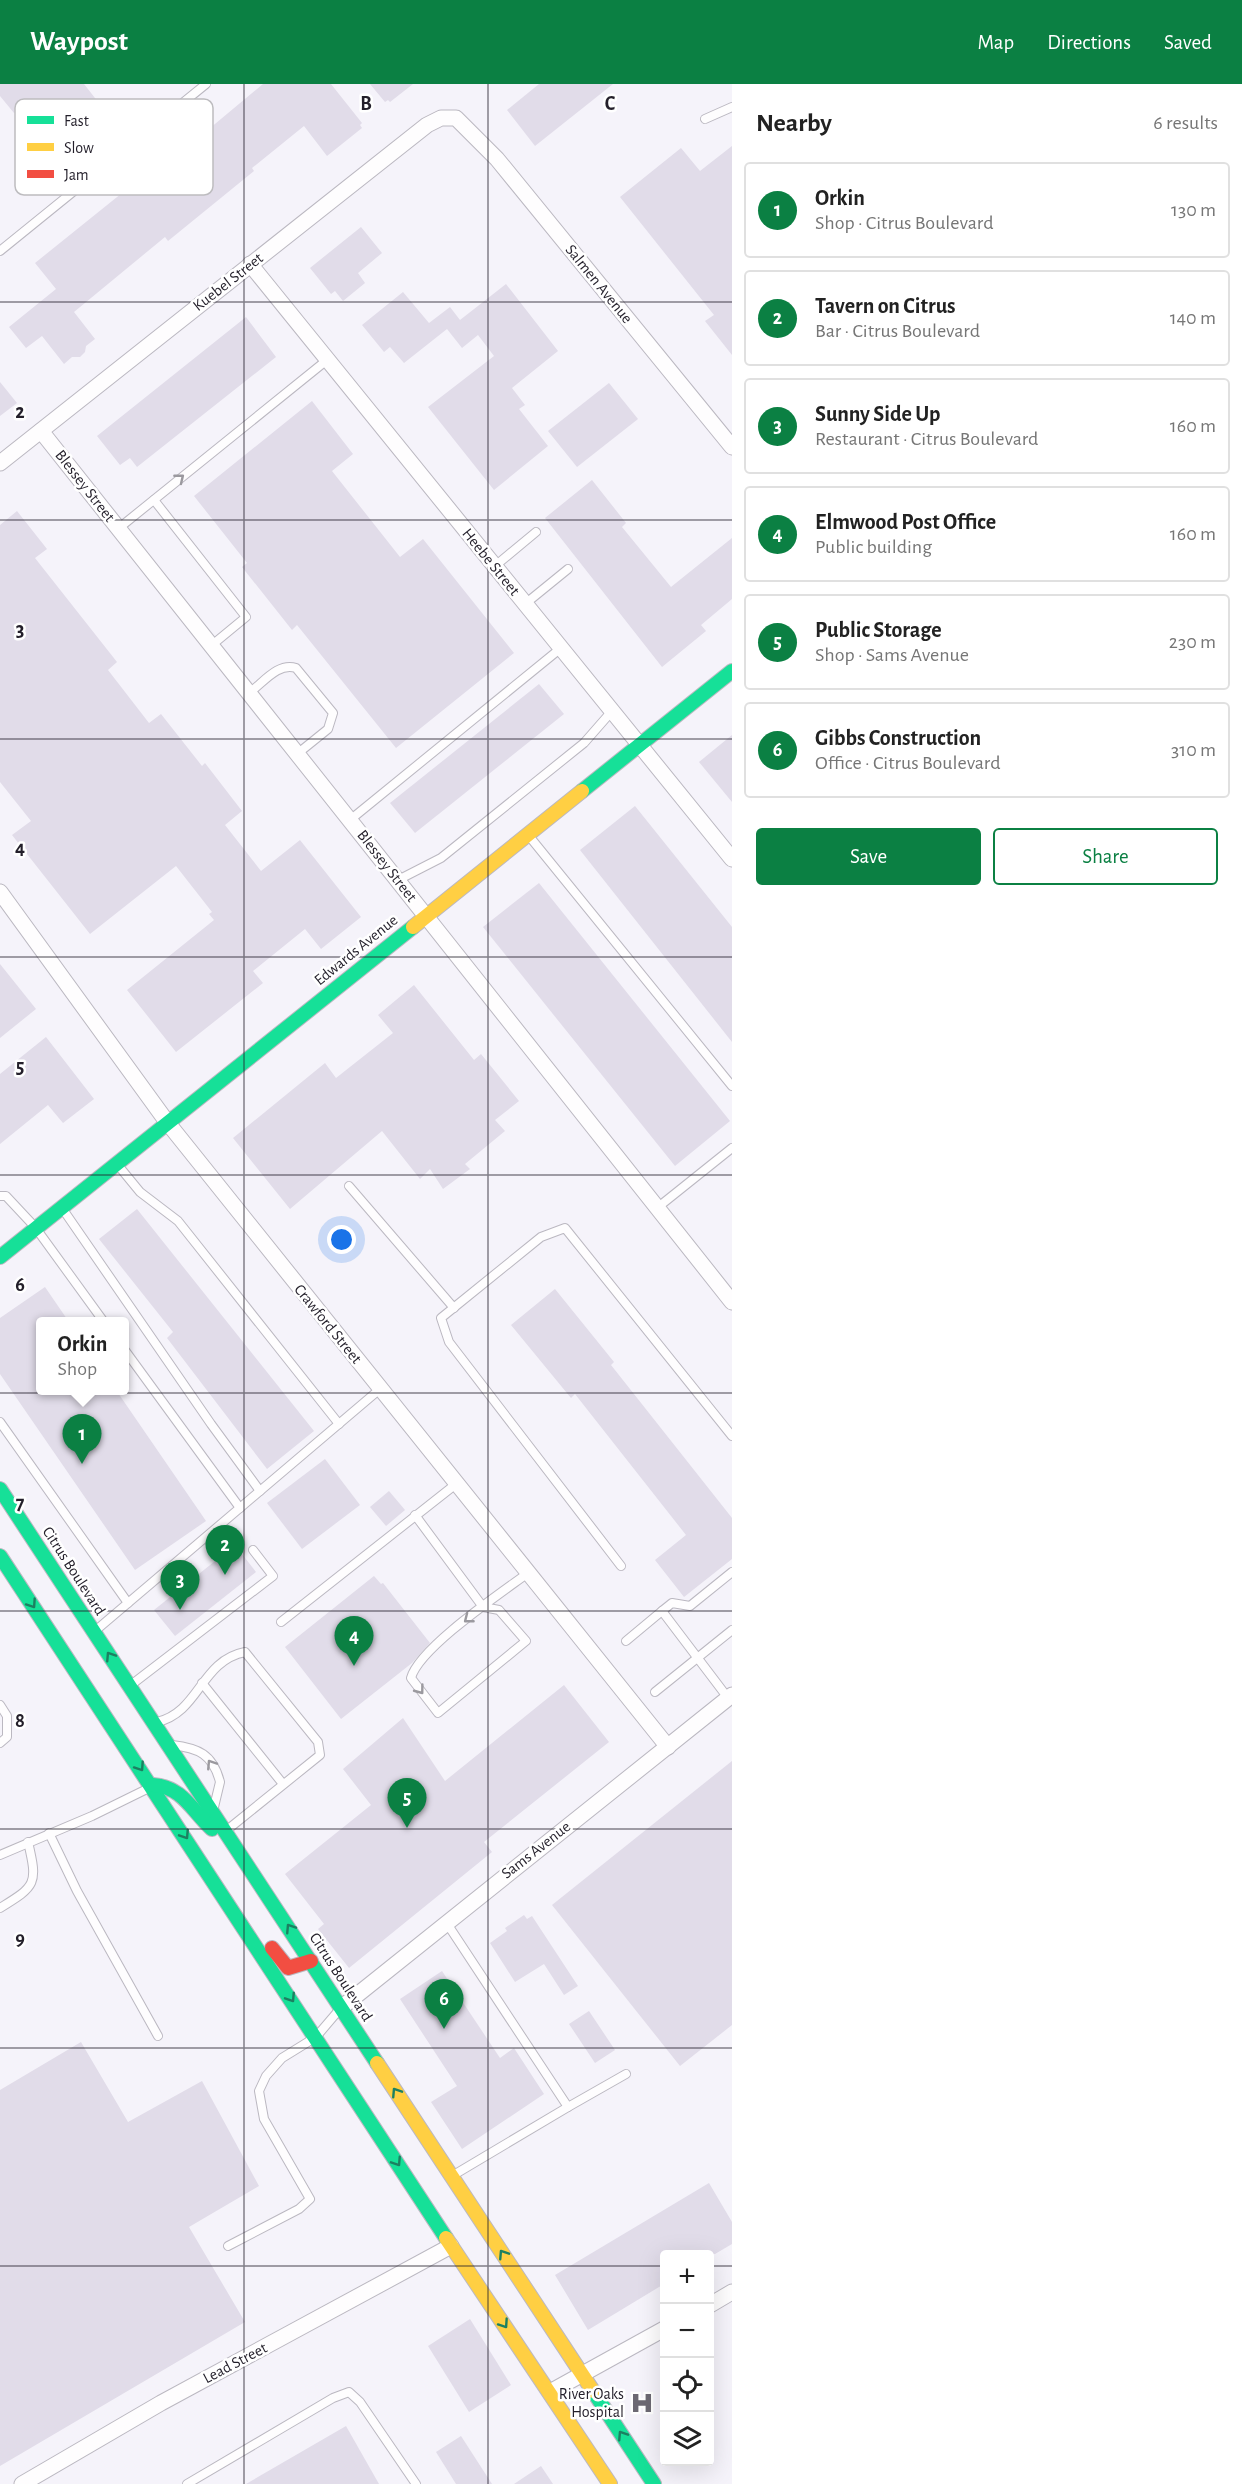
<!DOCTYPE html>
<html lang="en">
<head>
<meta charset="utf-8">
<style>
	body { margin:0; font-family:"Alegreya Sans",sans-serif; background:#f2f2f2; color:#222 }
	.controls { position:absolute; right:18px; bottom:18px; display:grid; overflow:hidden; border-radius:6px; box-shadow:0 6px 24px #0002 }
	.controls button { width:54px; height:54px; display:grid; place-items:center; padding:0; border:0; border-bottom:2px solid #e0e0e0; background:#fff; color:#222; font:30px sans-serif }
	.you { position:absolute; left:342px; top:1156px; width:21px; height:21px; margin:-15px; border:4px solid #fff; border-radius:50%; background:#1a73e8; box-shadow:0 0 0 9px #1a73e833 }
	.badge { display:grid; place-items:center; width:39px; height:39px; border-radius:50%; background:#0b8043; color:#fff; font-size:20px; font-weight:700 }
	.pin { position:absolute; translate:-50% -50px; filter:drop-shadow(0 2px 3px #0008) }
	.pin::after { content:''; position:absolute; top:32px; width:21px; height:18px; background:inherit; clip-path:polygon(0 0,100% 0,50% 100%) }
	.popup { position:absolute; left:36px; top:1233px; width:93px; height:78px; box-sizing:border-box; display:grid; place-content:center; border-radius:6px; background:#fff; filter:drop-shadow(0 2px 4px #0005); font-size:20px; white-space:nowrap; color:#767676 }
	.popup b { font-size:22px; color:#222 }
	.popup::after { content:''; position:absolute; left:50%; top:100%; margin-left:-12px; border:12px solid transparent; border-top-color:#fff }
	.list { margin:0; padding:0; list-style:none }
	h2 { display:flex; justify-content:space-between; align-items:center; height:78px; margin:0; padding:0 24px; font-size:26px }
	h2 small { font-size:20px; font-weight:400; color:#767676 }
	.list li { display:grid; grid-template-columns:39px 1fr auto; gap:18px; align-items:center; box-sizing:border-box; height:96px; margin:0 12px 12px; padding:0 12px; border:2px solid #e0e0e0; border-radius:6px }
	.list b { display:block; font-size:22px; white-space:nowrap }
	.list p { margin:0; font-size:20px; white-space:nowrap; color:#767676 }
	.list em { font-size:20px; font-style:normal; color:#767676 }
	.actions { display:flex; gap:12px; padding:18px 24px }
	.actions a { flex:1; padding:14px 0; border:2px solid #0b8043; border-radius:6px; text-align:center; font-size:21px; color:#0b8043 }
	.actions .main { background:#0b8043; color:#fff }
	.icon { flex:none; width:33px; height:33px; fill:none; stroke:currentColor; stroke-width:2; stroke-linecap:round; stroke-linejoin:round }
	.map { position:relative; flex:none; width:732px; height:2400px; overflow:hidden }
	header { display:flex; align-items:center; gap:36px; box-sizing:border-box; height:84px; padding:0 30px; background:#0b8043; color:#fff }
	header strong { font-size:28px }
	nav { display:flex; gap:33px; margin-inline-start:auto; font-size:21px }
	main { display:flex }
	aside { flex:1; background:#fff }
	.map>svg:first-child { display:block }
	.building { fill:#e1dce9 }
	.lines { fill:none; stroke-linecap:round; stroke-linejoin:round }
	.lane-casing { stroke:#bbb8c1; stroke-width:10 }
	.street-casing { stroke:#bbb8c1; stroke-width:17 }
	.fast-casing { stroke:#bbb8c1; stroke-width:16 }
	.slow-casing { stroke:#bbb8c1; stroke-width:16 }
	.jam-casing { stroke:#bbb8c1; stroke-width:16 }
	.lane { stroke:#fefdfe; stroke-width:8 }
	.street { stroke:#fefdfe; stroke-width:15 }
	.fast { stroke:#16e098; stroke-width:14 }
	.slow { stroke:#ffcf43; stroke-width:14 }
	.jam { stroke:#f24e42; stroke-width:14 }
	.oneway { stroke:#9b999f }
	.oneway2 { stroke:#1c8061 }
	.grid { fill:none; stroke:#231f2a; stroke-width:1.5; stroke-opacity:0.55 }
	.labels { text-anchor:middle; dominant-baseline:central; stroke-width:5; stroke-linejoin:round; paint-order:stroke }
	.street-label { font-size:16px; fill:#231f2a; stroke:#fff }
	.poi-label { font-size:16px; fill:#231f2a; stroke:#fff; text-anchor:end }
	.key { fill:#fff; stroke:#bdbcbf; stroke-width:1.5 }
	.key-label { font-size:16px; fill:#231f2a }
	.grid-label { font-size:20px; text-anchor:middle; font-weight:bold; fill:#231f2a; stroke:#fff; stroke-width:5; stroke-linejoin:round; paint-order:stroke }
</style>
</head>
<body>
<header>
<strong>Waypost</strong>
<nav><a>Map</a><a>Directions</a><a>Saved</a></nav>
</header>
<main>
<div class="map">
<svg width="732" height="2400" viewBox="0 0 732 2400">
	<rect width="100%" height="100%" fill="#f5f3fa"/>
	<g class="building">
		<polygon points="0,0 84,0 102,23 95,29 101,37 68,64 49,41 45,44 26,20 14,29 0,12"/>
		<polygon points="263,0 331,0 362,39 360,41 362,44 327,72 304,42 252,84 254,87 168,157 165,153 74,228 95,255 86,262 85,268 80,273 72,273 64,280 42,252 26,264 9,243 56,205 35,179 127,105 131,110"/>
		<polygon points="370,0 413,0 390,18 388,16 385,18"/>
		<polygon points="539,0 613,0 535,62 507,26"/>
		<polygon points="732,62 732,271 705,237 714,231 620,113 681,64 700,87"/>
		<polygon points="361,143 382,169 358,189 365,199 343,217 335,207 331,210 310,184"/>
		<polygon points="506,200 558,267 512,304 525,321 519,325 548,362 494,406 428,323 494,272 478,251 462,264 447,245 404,279 390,263 384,268 362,241 403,208 429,239 450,223 460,236"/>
		<polygon points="246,233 276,273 137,383 130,374 120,381 97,352"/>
		<polygon points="0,298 17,319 0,332"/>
		<polygon points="609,299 638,335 577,383 548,347"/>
		<polygon points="312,317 353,370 332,387 400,473 423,455 514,569 396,664 297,541 292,546 242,483 247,479 194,412"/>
		<polygon points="592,396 626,439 622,443 671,503 732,454 732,515 701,541 706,547 662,583 545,434"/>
		<polygon points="17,427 47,465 35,474 117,578 108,586 149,639 161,630 202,682 205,679 242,727 225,741 261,787 300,756 361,833 321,865 305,845 253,887 263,899 176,968 127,906 214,836 209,830 212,828 176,782 90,850 12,751 31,737 0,698 0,441"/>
		<polygon points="539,600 564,630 415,749 390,719"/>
		<polygon points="732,651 732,718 699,678"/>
		<polygon points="635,722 732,843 732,958 580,766"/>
		<polygon points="539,799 730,1037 675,1082 483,843"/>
		<polygon points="0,880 36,925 0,954"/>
		<polygon points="414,901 474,976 481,970 519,1017 495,1036 505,1047 465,1080 470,1085 443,1105 430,1085 420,1095 382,1047 290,1125 233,1054 325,979 336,994 393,949 378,931"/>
		<polygon points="46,953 94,1015 63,1039 48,1021 0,1060 0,990"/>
		<polygon points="137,1125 314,1347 267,1385 167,1254 173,1248 99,1155"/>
		<polygon points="45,1203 69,1238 40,1238 40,1306 116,1306 206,1437 135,1486 0,1290 0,1234"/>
		<polygon points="555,1205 614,1278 611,1281 732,1434 732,1475 684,1513 655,1476 686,1451 575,1310 571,1314 511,1241"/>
		<polygon points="325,1375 360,1421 302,1465 267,1419"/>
		<polygon points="389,1407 405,1426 386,1442 370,1423"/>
		<polygon points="235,1461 256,1488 175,1552 154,1526"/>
		<polygon points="374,1492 381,1500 383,1499 430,1559 412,1579 341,1635 285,1563"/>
		<polygon points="564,1601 609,1658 484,1758 492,1768 349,1884 318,1845 324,1840 285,1790 371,1721 343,1685 403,1634 445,1697"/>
		<polygon points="732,1677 732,1941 680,1982 552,1821"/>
		<polygon points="524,1831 527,1835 532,1832 578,1902 564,1911 544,1880 515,1898 490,1859 507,1847 505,1844"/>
		<polygon points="442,1887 500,1974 514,1964 544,2010 462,2065 431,2018 457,2002 400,1915"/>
		<polygon points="589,1927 615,1966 595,1979 569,1940"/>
		<polygon points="81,1958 128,2038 202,1997 259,2102 189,2143 245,2238 0,2382 0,2006"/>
		<polygon points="709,2099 732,2138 732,2160 715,2170 664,2170 664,2200 588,2246 555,2191"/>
		<polygon points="470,2235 511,2301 469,2328 428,2262"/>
		<polygon points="346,2342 379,2400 246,2400"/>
		<polygon points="461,2352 492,2400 456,2400 436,2368"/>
		<polygon points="541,2382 553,2400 514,2400"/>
	</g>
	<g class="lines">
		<g class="lane-casing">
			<g id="lane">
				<polyline points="705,35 732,23"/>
				<polyline points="0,167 206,0"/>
				<polyline points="154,416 246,533 212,561"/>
				<polyline points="119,444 327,276"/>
				<polyline points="495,482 536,448"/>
				<polyline points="525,520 568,485"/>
				<path d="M249 609C263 599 278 578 296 584L333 629 328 645 297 670"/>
				<polyline points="350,736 561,564"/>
				<polyline points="529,752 732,1002"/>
				<polyline points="398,796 441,774 584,659 612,627"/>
				<polyline points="117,1080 140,1108 178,1137 339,1340"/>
				<polyline points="349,1102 454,1224"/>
				<polyline points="0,1112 6,1112 35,1143 104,1238"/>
				<polyline points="62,1124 211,1340 260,1407"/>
				<polyline points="657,1124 732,1064"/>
				<polyline points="124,1265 240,1424"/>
				<polyline points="0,1338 128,1519"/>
				<path d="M415 1431 483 1523 499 1526 526 1557 438 1629 411 1594C419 1564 501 1509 528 1489"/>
				<polyline points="621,1482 449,1258 441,1234 541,1153 565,1144 732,1352"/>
				<polyline points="662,1527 672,1519 690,1522 732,1488"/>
				<polyline points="281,1538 456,1400"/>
				<polyline points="95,1547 380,1305"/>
				<polyline points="626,1557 662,1527 728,1614"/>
				<polyline points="202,1599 283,1700"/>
				<polyline points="131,1601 273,1492 253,1466"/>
				<polyline points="655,1608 732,1546"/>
				<polyline points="0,1621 7,1632 7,1653 0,1659"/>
				<path d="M157 1638C200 1628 200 1577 245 1568L318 1658 320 1671 227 1746"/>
				<path d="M172 1661C198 1664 213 1670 220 1698L214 1723"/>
				<polyline points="49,1749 77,1807 158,1952"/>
				<polyline points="0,1771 92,1732 149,1704"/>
				<path d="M0 1824C36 1802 38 1800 28 1758"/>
				<polyline points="446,1838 568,2023 452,2092"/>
				<polyline points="568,2023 626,1990"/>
				<polyline points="228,2162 299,2125 310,2115 264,2035 259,2007 266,1992 282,1974 316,1953 339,1926"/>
				<polyline points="187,2400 333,2314 349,2308 360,2318 416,2400"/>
			</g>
		</g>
		<g class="street-casing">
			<g id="street">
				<polyline points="250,180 732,775"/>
				<polyline points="41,347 732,1218"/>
				<polyline points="0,379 427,41 441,34 456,34 497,75 732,363"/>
				<polyline points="0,808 167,1038 668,1663"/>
				<polyline points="342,1923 732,1611"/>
				<polyline points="710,2221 732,2208"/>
				<polyline points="550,2308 664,2245"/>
				<polyline points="22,2400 161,2319 451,2162"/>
			</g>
		</g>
		<g class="fast-casing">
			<g id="fast">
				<polyline points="582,707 732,587"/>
				<polyline points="0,1173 413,843"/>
				<polyline points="0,1405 377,1979"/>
				<polyline points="0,1472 446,2154"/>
				<path d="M153 1701C183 1703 192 1727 212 1745"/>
				<polyline points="593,2307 654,2400"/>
			</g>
		</g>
		<g class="slow-casing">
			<g id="slow">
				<polyline points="413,843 582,707"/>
				<polyline points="377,1979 593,2307"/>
				<polyline points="446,2154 610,2400"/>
			</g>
		</g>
		<g class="jam-casing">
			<polyline id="jam" points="272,1864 288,1884 311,1877"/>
		</g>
		<use href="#lane" class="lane"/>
		<use href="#street" class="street"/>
		<use href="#fast" class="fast"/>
		<use href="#slow" class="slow"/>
		<use href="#jam" class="jam"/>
	</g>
	<defs><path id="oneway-chevron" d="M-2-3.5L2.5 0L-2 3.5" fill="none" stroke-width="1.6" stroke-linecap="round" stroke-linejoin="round" transform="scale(1.5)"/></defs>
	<g class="oneway">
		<use href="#oneway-chevron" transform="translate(180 394) rotate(-39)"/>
		<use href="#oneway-chevron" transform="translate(468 1535) rotate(142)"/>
		<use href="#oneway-chevron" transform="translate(420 1606) rotate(53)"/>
		<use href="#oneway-chevron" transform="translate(211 1680) rotate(-123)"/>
	</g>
	<g class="oneway2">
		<use href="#oneway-chevron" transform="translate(32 1520) rotate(56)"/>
		<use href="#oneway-chevron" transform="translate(110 1572) rotate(-123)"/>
		<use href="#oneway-chevron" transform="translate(140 1683) rotate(56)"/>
		<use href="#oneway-chevron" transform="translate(185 1751) rotate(57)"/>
		<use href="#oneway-chevron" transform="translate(290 1844) rotate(-123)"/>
		<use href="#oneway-chevron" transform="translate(291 1914) rotate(57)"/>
		<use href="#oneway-chevron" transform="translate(396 2008) rotate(-123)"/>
		<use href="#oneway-chevron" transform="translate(397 2078) rotate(57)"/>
		<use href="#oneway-chevron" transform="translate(503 2170) rotate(-123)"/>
		<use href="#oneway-chevron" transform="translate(504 2240) rotate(56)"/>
		<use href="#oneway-chevron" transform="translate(622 2351) rotate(-123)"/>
	</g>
	<path class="grid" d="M244 0V2400M488 0V2400M0 218H732M0 436H732M0 655H732M0 873H732M0 1091H732M0 1309H732M0 1527H732M0 1745H732M0 1964H732M0 2182H664M710 2182H732"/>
	<defs>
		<g id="hospital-bare" transform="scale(1.8)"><path d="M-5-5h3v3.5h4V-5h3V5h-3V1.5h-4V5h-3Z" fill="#6c6973" stroke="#fff" stroke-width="2.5" paint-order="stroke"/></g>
	</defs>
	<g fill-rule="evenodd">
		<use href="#hospital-bare" x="642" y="2319"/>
	</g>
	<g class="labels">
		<g class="street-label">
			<text transform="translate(228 198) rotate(-38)">Kuebel Street</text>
			<text transform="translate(599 200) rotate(51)">Salmen Avenue</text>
			<text transform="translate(85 402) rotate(52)">Blessey Street</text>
			<text transform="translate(491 478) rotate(51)">Heebe Street</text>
			<text transform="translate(387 782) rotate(52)">Blessey Street</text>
			<text transform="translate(356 866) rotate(-39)">Edwards Avenue</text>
			<text transform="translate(328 1240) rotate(51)">Crawford Street</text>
			<text transform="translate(74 1487) rotate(57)">Citrus Boulevard</text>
			<text transform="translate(536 1766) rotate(-38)">Sams Avenue</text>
			<text transform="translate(341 1893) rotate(57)">Citrus Boulevard</text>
			<text transform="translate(235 2279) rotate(-28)">Lead Street</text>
		</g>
		<g class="poi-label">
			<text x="624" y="2310">River Oaks<tspan x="624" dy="18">Hospital</tspan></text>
		</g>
	</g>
	<rect x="15" y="15" width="198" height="96" rx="9" class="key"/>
	<rect x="27" y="32" width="27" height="8" fill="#16e098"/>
	<rect x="27" y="59" width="27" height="8" fill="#ffcf43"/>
	<rect x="27" y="86" width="27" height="8" fill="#f24e42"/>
	<g class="key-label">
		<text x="64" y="42">Fast</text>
		<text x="64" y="69">Slow</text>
		<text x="64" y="96">Jam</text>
	</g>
	<g class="grid-label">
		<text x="366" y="26">B</text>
		<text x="610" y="26">C</text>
		<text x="20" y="334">2</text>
		<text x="20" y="552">3</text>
		<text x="20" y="770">4</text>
		<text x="20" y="989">5</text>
		<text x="20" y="1207">6</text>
		<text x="20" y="1425">7</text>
		<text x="20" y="1643">8</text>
		<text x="20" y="1861">9</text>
	</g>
</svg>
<div class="controls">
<button>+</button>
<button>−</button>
<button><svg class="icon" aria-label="locate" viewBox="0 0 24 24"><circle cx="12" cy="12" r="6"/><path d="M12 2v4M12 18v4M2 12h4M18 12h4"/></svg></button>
<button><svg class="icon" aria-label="layers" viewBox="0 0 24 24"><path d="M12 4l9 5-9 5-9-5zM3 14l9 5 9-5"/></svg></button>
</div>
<div class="you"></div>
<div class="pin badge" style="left:82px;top:1380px">1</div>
<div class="popup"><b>Orkin</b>Shop</div>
<div class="pin badge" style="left:225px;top:1491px">2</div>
<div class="pin badge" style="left:180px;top:1526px">3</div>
<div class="pin badge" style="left:354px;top:1582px">4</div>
<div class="pin badge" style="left:407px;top:1744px">5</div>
<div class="pin badge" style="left:444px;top:1945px">6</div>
</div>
<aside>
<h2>Nearby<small>6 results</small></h2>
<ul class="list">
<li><span class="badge">1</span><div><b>Orkin</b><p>Shop · Citrus Boulevard</p></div><em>130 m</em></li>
<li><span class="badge">2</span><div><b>Tavern on Citrus</b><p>Bar · Citrus Boulevard</p></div><em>140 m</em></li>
<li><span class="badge">3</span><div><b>Sunny Side Up</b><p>Restaurant · Citrus Boulevard</p></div><em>160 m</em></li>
<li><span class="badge">4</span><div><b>Elmwood Post Office</b><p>Public building</p></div><em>160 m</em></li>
<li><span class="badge">5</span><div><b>Public Storage</b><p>Shop · Sams Avenue</p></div><em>230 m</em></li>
<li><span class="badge">6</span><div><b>Gibbs Construction</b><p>Office · Citrus Boulevard</p></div><em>310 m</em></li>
</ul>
<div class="actions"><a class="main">Save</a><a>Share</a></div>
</aside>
</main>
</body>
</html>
